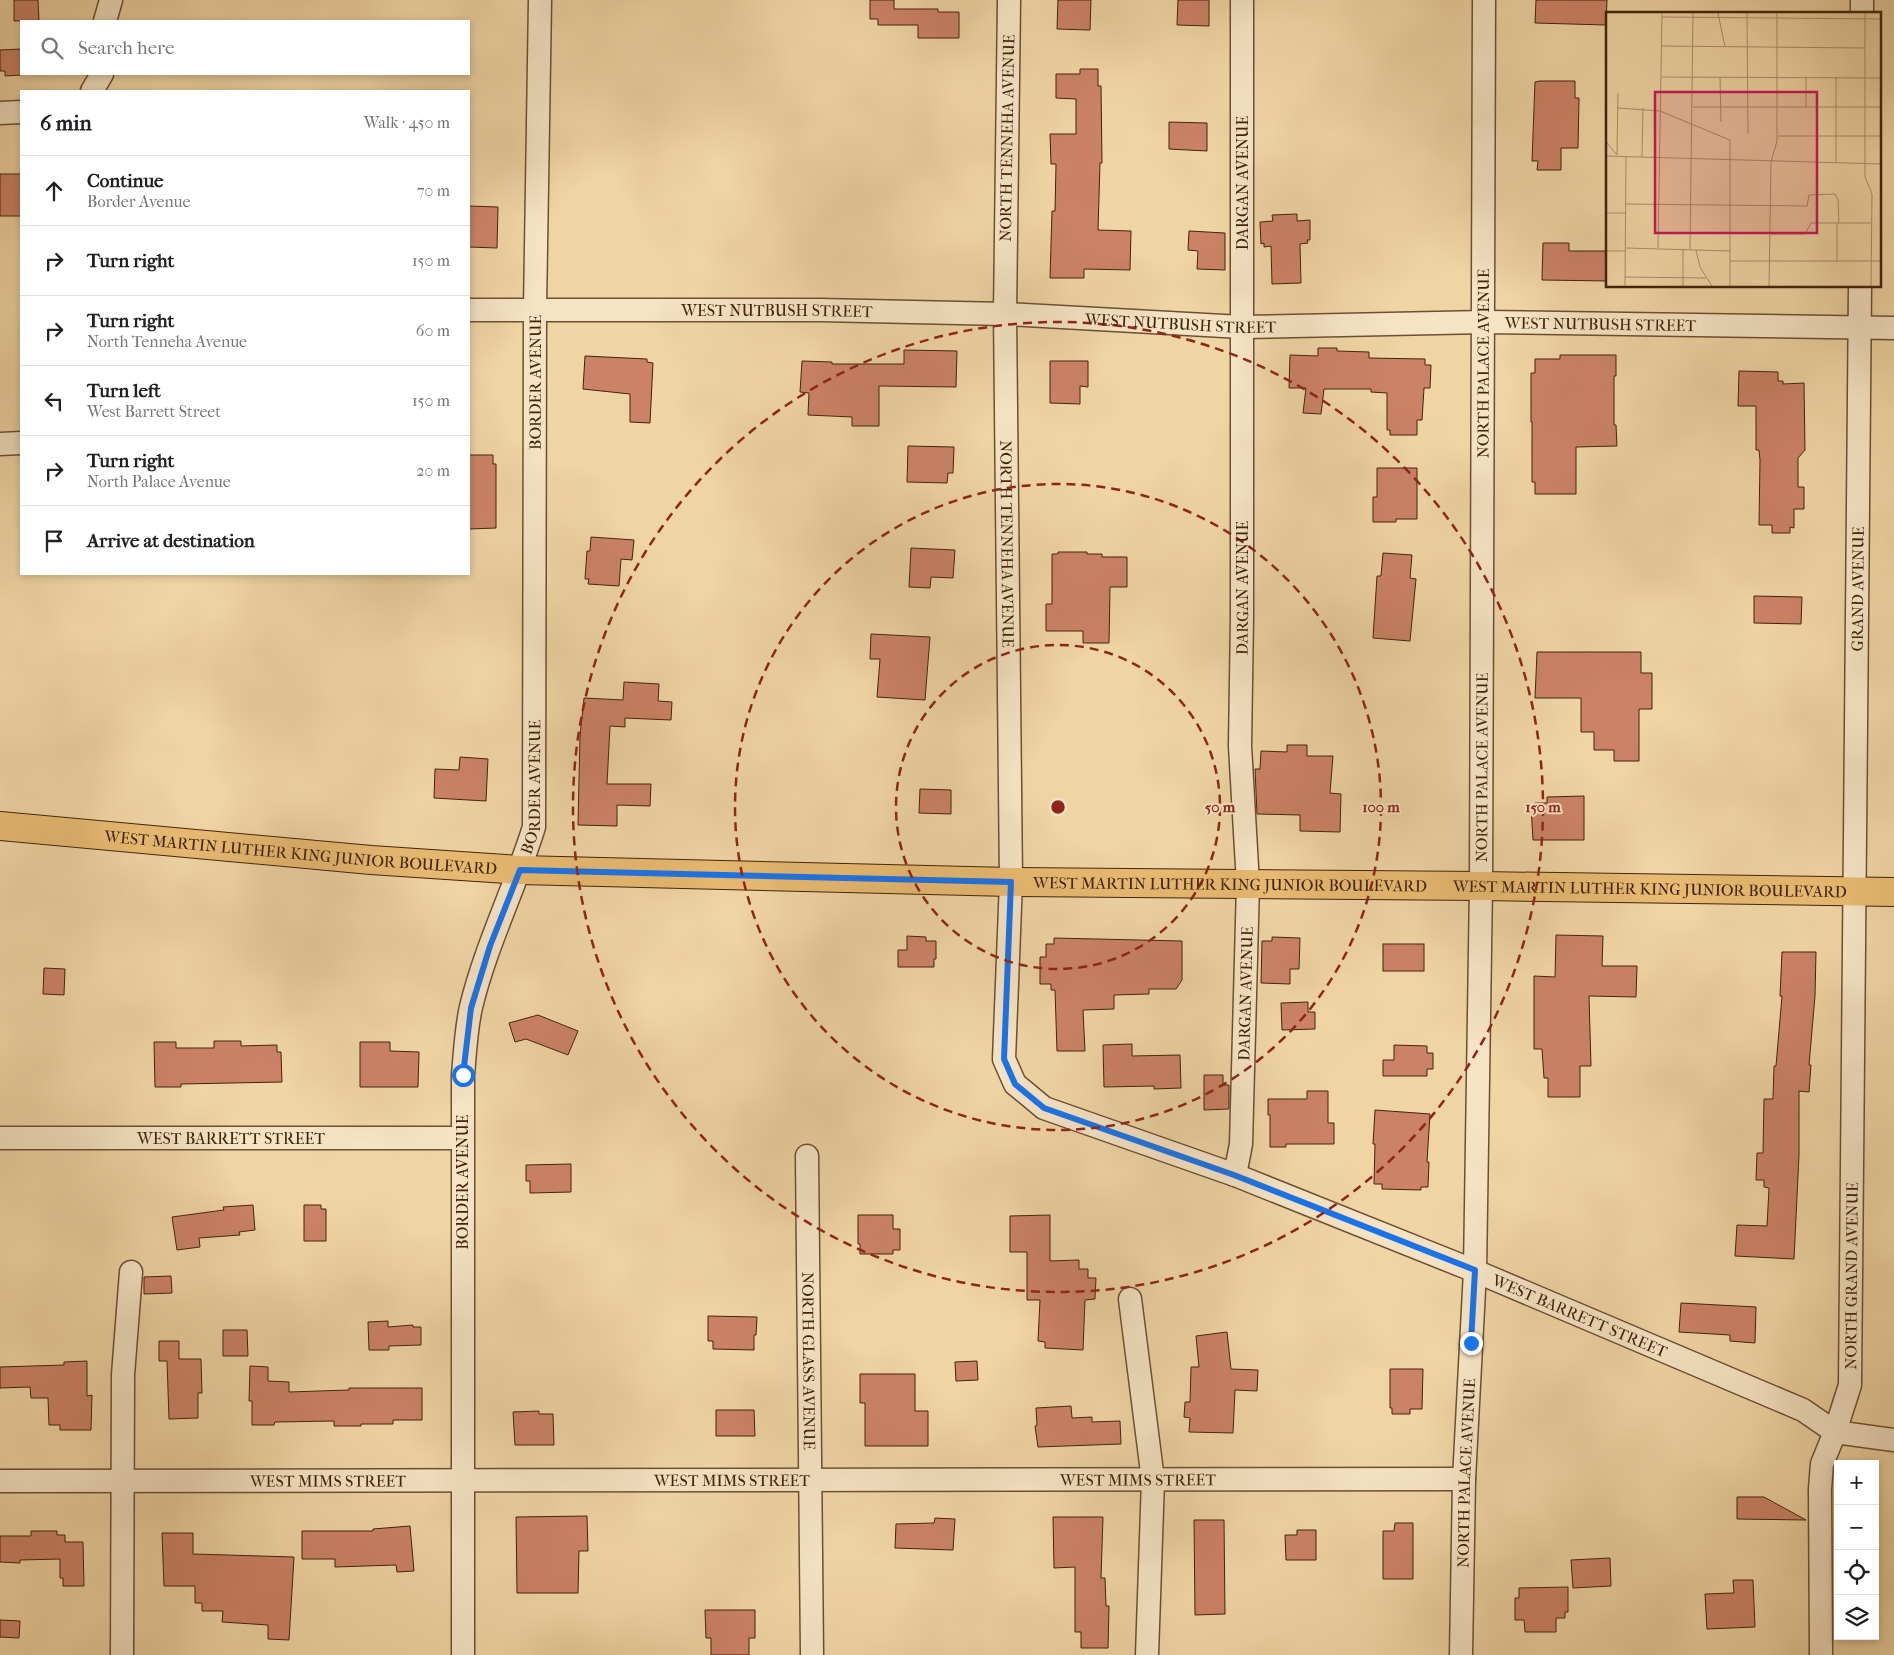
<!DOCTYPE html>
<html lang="en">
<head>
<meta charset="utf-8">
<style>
	body { margin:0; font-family:"IM FELL French Canon",serif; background:#f2f2f2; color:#202124 }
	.controls { position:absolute; right:15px; bottom:15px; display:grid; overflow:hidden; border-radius:0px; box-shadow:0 2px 8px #0003 }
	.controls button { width:45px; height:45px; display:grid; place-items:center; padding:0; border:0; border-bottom:1px solid #e0e0e0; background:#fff; color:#202124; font:25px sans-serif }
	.stop { position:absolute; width:15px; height:15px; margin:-11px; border:4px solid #1a73e8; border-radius:50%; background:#fff }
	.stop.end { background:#1a73e8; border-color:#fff; box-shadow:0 1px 5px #0008 }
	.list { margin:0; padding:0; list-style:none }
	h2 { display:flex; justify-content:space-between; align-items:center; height:65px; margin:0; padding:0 20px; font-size:21px }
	h2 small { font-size:16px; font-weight:400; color:#757577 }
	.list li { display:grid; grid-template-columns:32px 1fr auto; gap:15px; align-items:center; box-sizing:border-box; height:70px; padding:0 20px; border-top:1px solid #e0e0e0 }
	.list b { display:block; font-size:19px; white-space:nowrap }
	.list p { margin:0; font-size:16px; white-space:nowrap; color:#757577 }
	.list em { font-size:16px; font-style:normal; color:#757577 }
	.icon { flex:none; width:28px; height:28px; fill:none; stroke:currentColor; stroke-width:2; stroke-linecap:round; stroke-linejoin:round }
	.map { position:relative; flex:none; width:1894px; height:1655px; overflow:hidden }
	.search { position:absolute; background:#fff; box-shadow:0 2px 8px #0003; left:20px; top:20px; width:450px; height:55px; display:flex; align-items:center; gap:12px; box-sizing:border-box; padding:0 18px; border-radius:0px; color:#757577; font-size:19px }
	.panel { position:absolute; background:#fff; box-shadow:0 2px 8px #0003; left:20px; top:90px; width:450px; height:485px; border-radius:0px }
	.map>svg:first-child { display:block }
	.building { fill:#cb8266; stroke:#42230d }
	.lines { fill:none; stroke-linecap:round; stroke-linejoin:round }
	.minor-casing { stroke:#6d4f33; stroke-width:25 }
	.major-casing { stroke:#42230d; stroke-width:30 }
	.minor { stroke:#f5e3c4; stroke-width:22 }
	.major { stroke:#e8ba72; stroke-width:28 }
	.route { stroke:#1a73e8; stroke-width:6 }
	.ring { fill:none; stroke:#8f2418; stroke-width:2.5; stroke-dasharray:9 6 }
	.labels { text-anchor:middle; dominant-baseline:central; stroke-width:4; stroke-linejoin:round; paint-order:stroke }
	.street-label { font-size:16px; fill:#42230d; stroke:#f5e3c4 }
	.inset-road { fill:none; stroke:#aa8d68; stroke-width:1 }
	.view { fill:#c2185b; fill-opacity:0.15; stroke:#c2185b; stroke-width:2.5 }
	.inset-edge { fill:none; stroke:#42230d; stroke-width:2.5 }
	.centre { fill:#8f2418; stroke:#f5e3c4; stroke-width:2.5 }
	.ring-label { font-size:15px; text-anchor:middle; font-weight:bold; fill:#8f2418; stroke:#f5e3c4; stroke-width:4; stroke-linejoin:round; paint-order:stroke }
</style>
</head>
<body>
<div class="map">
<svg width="1894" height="1655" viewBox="0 0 1894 1655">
	<rect width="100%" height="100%" fill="#efd4a4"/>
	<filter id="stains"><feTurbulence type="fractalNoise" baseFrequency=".004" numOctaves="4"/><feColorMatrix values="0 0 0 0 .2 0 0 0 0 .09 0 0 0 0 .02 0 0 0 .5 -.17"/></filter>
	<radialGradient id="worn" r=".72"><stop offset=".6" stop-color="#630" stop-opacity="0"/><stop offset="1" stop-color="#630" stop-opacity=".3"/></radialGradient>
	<g class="building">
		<polygon points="14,0 38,0 39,21 14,21"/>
		<polygon points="870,0 894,0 894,9 938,9 938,12 959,12 959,38 918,38 918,25 878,25 878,19 870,19"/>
		<polygon points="1058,0 1091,0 1090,30 1057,29"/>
		<polygon points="1178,0 1209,0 1209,26 1177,25"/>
		<polygon points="1536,0 1607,0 1606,25 1535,23"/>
		<polygon points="21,49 21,75 5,76 5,71 0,71 0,50"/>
		<polygon points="1080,69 1098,69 1098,86 1101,86 1102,163 1100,163 1098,230 1131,231 1130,270 1084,269 1084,278 1050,278 1052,211 1055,211 1056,164 1051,164 1050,134 1076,134 1076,99 1056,98 1056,74 1080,74"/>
		<polygon points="1540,81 1575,81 1575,98 1579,98 1578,148 1561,148 1561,170 1537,170 1538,161 1532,161 1535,82"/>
		<polygon points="1169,122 1207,123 1207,151 1169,149"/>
		<rect x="0" y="174" width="21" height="42"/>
		<polygon points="469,206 498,207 497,248 469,247"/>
		<polygon points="1297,214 1297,221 1310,220 1310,240 1307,240 1308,243 1300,244 1301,283 1272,284 1271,246 1264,247 1264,243 1261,244 1260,222 1273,221 1272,215"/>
		<polygon points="1189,231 1225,233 1225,270 1197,269 1198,251 1188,250"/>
		<polygon points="1543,243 1569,243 1569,251 1608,251 1608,281 1542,280"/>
		<polygon points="1318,348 1337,348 1337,351 1369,352 1369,358 1425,359 1425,365 1431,365 1430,388 1424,388 1422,420 1417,420 1417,435 1390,435 1390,430 1387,430 1387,393 1371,392 1371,389 1324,389 1321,414 1303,413 1306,388 1289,388 1290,355 1318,356"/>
		<polygon points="904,350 957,351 956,387 879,386 879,426 852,426 852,417 808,415 809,393 800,392 802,361 832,362 832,364 904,364"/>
		<polygon points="1560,355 1616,355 1616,376 1614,376 1614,425 1616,425 1617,446 1576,447 1576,494 1535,494 1535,482 1532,482 1532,422 1531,422 1531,373 1535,373 1535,359 1560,359"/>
		<polygon points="585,356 647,359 647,362 653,363 650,423 630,422 630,394 583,389"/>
		<polygon points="1050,361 1088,361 1088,387 1080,386 1080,404 1050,403"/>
		<polygon points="1739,371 1778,372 1778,381 1783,381 1783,384 1804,383 1805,450 1798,458 1798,487 1804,487 1804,509 1794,509 1794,528 1790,527 1790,533 1772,533 1772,525 1759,525 1760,460 1759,450 1756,450 1756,406 1738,406"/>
		<polygon points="908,446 954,447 953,473 948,473 947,483 907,482"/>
		<polygon points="469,455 493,455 493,464 496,464 496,528 469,529"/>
		<polygon points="1377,468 1417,468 1417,519 1396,519 1396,522 1373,522 1373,497 1377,497"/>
		<polygon points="591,537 634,540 632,560 621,559 619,586 588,584 589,579 585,579 587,551 590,551"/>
		<polygon points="911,548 955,550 953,578 931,577 930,588 909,587"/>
		<polygon points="1058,552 1087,552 1087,554 1102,554 1102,557 1127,557 1127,587 1110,587 1109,643 1083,643 1083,631 1046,631 1046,604 1052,604 1052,554 1058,554"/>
		<polygon points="1383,553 1412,555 1410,578 1416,579 1410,641 1373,638 1377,576 1381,576"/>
		<polygon points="1754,596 1802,597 1801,624 1754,623"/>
		<polygon points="871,634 930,637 925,700 877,697 880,659 870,659"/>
		<polygon points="1537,652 1641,652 1641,673 1652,673 1652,709 1639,709 1639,761 1614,761 1614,750 1594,750 1594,732 1581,732 1581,698 1535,698"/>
		<polygon points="624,682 659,684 658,701 672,702 671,720 625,718 625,727 610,726 607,784 651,784 650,806 617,805 617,826 578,825 580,736 584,698 623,700"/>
		<polygon points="1287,745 1307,745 1307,756 1333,756 1330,793 1341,794 1340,832 1300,831 1300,815 1257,814 1255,769 1260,769 1261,751 1287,752"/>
		<polygon points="460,757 488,759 486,801 434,798 435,769 459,770"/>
		<polygon points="920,789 951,790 951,814 919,813"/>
		<polygon points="1584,796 1584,840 1533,840 1531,806 1535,806 1535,803 1547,803 1547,797"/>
		<polygon points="1556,935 1603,936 1602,966 1637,966 1636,997 1589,996 1591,1066 1580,1066 1580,1097 1548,1097 1548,1078 1544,1078 1542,1049 1534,1049 1534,976 1555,977"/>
		<polygon points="907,936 926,937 926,941 936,941 936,959 934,959 934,967 898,967 898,950 907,950"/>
		<polygon points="1272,937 1300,938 1299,969 1290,969 1290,984 1261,983 1262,941 1272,941"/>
		<polygon points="1054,938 1182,941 1182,980 1176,989 1149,989 1149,994 1114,995 1114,1009 1083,1010 1085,1051 1057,1051 1055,990 1051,990 1051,984 1040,984 1040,957 1046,957 1046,944 1054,944"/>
		<rect x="1383" y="944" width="41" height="27"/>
		<polygon points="1782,952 1816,952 1815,996 1809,1065 1811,1065 1809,1092 1799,1091 1799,1155 1794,1259 1735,1256 1737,1225 1767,1226 1769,1188 1764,1187 1764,1180 1756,1180 1757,1153 1763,1153 1764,1099 1773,1099 1774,1066 1776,1066 1782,996 1780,996"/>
		<polygon points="44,968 65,969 64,995 43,994"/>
		<polygon points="1308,1002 1308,1012 1315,1012 1315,1029 1282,1030 1281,1003"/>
		<polygon points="538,1015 578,1031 568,1055 526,1039 515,1042 509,1023"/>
		<polygon points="214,1041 241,1041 241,1046 277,1045 277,1052 281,1052 282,1082 181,1084 181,1087 155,1087 154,1042 176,1042 176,1048 214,1048"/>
		<polygon points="360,1042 390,1042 390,1051 419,1052 418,1087 360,1087"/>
		<polygon points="1132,1044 1132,1056 1180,1055 1181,1088 1154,1089 1154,1086 1104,1087 1103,1045"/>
		<polygon points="1394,1045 1427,1046 1427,1053 1433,1053 1433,1069 1427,1069 1427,1076 1383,1076 1383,1060 1394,1060"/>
		<polygon points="1204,1075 1223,1075 1223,1085 1229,1085 1229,1109 1204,1110"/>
		<polygon points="1307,1091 1328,1091 1328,1123 1334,1123 1334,1144 1286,1144 1286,1147 1270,1147 1270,1115 1268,1115 1268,1099 1307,1099"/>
		<polygon points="1375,1110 1430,1114 1427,1162 1429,1162 1428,1187 1421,1187 1421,1190 1382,1189 1382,1184 1374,1184 1375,1144 1373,1144"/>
		<polygon points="571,1164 571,1192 530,1193 530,1181 526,1181 526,1165"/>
		<polygon points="253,1205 255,1230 239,1232 240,1235 199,1238 200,1247 177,1250 172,1217 224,1210 223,1207"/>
		<polygon points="304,1205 321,1205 321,1209 326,1209 326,1241 304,1241"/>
		<polygon points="858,1215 893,1215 893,1229 900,1229 900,1250 893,1250 893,1254 860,1254 860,1244 858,1244"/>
		<polygon points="1050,1215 1050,1261 1079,1260 1079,1269 1088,1269 1088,1278 1096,1278 1095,1299 1085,1300 1083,1350 1045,1348 1045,1342 1038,1341 1040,1300 1027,1300 1027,1252 1010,1252 1010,1216"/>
		<polygon points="171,1276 172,1293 144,1294 144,1277"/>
		<polygon points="1681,1303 1756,1307 1755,1343 1730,1341 1730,1335 1679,1332"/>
		<polygon points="708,1316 757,1317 756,1335 754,1335 754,1350 713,1349 713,1341 708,1341"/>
		<polygon points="388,1321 388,1327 413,1325 413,1327 421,1327 421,1345 389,1346 389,1350 369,1350 368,1322"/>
		<polygon points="223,1330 247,1330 248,1356 223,1356"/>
		<polygon points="1227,1332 1231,1369 1258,1370 1257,1391 1235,1390 1233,1433 1189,1432 1190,1418 1184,1417 1185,1402 1190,1402 1191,1367 1199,1367 1196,1336"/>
		<polygon points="159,1341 179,1341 179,1359 201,1359 202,1393 198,1393 198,1418 169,1419 167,1361 159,1361"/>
		<polygon points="87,1361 87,1396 92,1395 91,1430 60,1430 60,1425 49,1425 48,1398 31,1398 30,1387 0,1388 0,1367 64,1365 64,1362"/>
		<polygon points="977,1361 978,1380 956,1381 955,1362"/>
		<polygon points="250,1366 268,1367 268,1381 289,1382 289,1392 349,1390 349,1388 422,1388 422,1420 393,1420 393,1424 361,1424 361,1426 334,1426 334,1421 275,1422 274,1425 252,1425 252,1401 249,1401"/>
		<polygon points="1390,1369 1423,1369 1422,1409 1410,1409 1410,1414 1392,1414 1392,1408 1390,1408"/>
		<polygon points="860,1374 915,1374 915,1411 928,1411 928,1446 865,1446 865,1403 860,1403"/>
		<polygon points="1071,1406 1072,1418 1092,1417 1092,1422 1120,1421 1121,1444 1038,1447 1035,1426 1037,1425 1036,1408"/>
		<polygon points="716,1410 754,1410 755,1436 716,1436"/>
		<polygon points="539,1411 539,1414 553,1414 554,1445 515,1445 513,1412"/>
		<polygon points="1737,1497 1764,1497 1806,1520 1737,1519"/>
		<polygon points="587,1516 588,1551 579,1551 578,1593 517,1593 516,1517"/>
		<polygon points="1053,1517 1103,1517 1101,1578 1105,1578 1106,1606 1109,1606 1108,1648 1081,1648 1081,1632 1075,1632 1075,1567 1054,1568"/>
		<polygon points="935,1518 955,1519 953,1550 895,1548 896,1524 934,1523"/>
		<polygon points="1194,1520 1224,1520 1225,1614 1195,1615"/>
		<polygon points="1395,1523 1413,1523 1413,1579 1383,1579 1383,1531 1394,1531"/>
		<polygon points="410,1526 414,1571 397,1572 396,1565 335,1567 335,1559 302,1559 302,1531 373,1531 373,1529"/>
		<polygon points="1297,1530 1316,1530 1316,1560 1286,1560 1285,1535 1297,1535"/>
		<polygon points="31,1531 57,1531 57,1535 65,1535 65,1542 83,1542 84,1586 63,1586 63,1578 60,1578 60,1559 20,1560 20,1563 0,1562 0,1536 31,1536"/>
		<polygon points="162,1533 193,1533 193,1554 294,1557 289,1640 268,1639 268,1625 222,1622 223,1611 202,1611 202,1603 195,1603 195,1586 164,1586"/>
		<polygon points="1610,1558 1611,1586 1573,1588 1571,1560"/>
		<polygon points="1733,1580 1753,1580 1755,1627 1707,1629 1705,1594 1734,1593"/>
		<polygon points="1568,1587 1568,1612 1565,1612 1565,1618 1556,1618 1556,1632 1525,1632 1524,1620 1515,1620 1515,1598 1519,1598 1519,1588"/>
		<polygon points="705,1610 755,1610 755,1638 749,1638 749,1655 711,1655 711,1638 706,1638"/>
		<polygon points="0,1620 20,1621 19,1638 0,1637"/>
	</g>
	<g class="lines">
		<g class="minor-casing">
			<g id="minor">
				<path id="s1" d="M1009 0 1005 314 1011 882 1004 1059 1015 1084 1044 1108 1235 1175 1475 1271 1803 1410 1835 1432 1894 1440"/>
				<polyline points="1862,14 1862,0"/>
				<polyline points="105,21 111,0"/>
				<polyline points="92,91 102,74"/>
				<polyline points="0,113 21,112"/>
				<path id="s2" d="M469 310H820L1005 314 1242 327 1484 322 1894 328"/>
				<polyline points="0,444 21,443"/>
				<path id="s3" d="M0 1138H462"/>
				<path id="s4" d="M807 1156 812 1655"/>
				<path id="s5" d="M1235 1175 1241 1144 1248 884 1240 746 1242 616V0"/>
				<polyline points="1130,1299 1153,1480 1147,1655"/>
				<path id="s6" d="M0 1481 1464 1479"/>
				<polyline points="122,1655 123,1375 131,1272"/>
				<path id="s7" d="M463 1655V1075C465 1053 466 1029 471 1007 486 945 515 888 534 827L535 309 540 0"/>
				<path id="s8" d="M1461 1655 1464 1479 1475 1271 1481 886 1484 0"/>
				<path id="s9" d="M1821 1655 1820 1489 1822 1464 1835 1432 1850 1385 1860 286"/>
			</g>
		</g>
		<g class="major-casing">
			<g id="major">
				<path id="s10" d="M0 826 371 860 520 870 1011 882 1481 886 1894 892"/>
			</g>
		</g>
		<use href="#minor" class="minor"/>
		<use href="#major" class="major"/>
	</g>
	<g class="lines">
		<polyline class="route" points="463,1075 471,1008 490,946 520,870 1011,882 1004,1059 1015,1084 1044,1108 1234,1175 1475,1270 1471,1343"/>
	</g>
	<g class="ring">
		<circle cx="1058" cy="807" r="162"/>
		<circle cx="1058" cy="807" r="323"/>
		<circle cx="1058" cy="807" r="485"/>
	</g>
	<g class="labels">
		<g class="street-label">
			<text transform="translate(1007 138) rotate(-89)">NORTH TENNEHA AVENUE</text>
			<text transform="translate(1242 183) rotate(-90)">DARGAN AVENUE</text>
			<text stroke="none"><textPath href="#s2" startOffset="308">WEST NUTBUSH STREET</textPath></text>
			<text stroke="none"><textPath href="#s2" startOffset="712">WEST NUTBUSH STREET</textPath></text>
			<text stroke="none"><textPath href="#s2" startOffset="1132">WEST NUTBUSH STREET</textPath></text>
			<text stroke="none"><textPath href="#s8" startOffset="1292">NORTH PALACE AVENUE</textPath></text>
			<text stroke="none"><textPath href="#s7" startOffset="1284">BORDER AVENUE</textPath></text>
			<text stroke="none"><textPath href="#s1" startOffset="544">NORTH TENNEHA AVENUE</textPath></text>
			<text stroke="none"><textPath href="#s5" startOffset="588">DARGAN AVENUE</textPath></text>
			<text stroke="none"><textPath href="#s9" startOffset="1071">GRAND AVENUE</textPath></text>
			<text stroke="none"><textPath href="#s8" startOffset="888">NORTH PALACE AVENUE</textPath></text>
			<text stroke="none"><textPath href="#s7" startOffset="879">BORDER AVENUE</textPath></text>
			<text stroke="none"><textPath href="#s10" startOffset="302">WEST MARTIN LUTHER KING JUNIOR BOULEVARD</textPath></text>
			<text stroke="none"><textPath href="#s10" startOffset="1232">WEST MARTIN LUTHER KING JUNIOR BOULEVARD</textPath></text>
			<text stroke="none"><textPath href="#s10" startOffset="1652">WEST MARTIN LUTHER KING JUNIOR BOULEVARD</textPath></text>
			<text stroke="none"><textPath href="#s5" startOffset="182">DARGAN AVENUE</textPath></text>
			<text stroke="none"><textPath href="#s3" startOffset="231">WEST BARRETT STREET</textPath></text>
			<text transform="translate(462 1182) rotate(-90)">BORDER AVENUE</text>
			<text stroke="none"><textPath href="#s9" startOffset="384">NORTH GRAND AVENUE</textPath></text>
			<text stroke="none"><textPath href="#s1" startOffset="1699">WEST BARRETT STREET</textPath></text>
			<text stroke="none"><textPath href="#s4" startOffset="205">NORTH GLASS AVENUE</textPath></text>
			<text stroke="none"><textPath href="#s8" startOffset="182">NORTH PALACE AVENUE</textPath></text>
			<text stroke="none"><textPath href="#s6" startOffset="732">WEST MIMS STREET</textPath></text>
			<text stroke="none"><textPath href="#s6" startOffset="1138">WEST MIMS STREET</textPath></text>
			<text stroke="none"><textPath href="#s6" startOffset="328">WEST MIMS STREET</textPath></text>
		</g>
	</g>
	<g transform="translate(1606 12)">
		<rect width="275" height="275" fill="#efd4a4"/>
		<path class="inset-road" d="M112 1 119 35M141 1 142 122M259 1V165L266 182 265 274M56 5 275 7M55 34 259 36M56 65 275 66M114 65 115 110M200 65V95M230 65V151M87 95H275M12 96 54 99 124 128V274M172 124H275M0 130 11 143M11 142 12 81M0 144 275 152M36 145 37 96M20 192 201 194 203 183 229 182 232 188 233 211M0 201H20M165 222H199L205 211H265M20 236 125 239M52 236 56 1M84 237 87 1M90 238 94 255 106 274M0 239H19M124 249H275M231 250V211M19 265 100 266M19 274 20 144M77 274V237M163 274 165 150 171 129V1"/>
		<path class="view" d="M49 80H211V221H49Z"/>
		<rect width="275" height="275" class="inset-edge"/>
	</g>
	<circle cx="1058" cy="807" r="8" class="centre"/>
	<g class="ring-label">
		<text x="1220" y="812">50 m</text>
		<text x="1381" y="812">100 m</text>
		<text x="1543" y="812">150 m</text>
	</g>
	<rect width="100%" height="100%" filter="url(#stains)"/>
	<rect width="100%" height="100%" fill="url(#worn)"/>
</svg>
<div class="controls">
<button>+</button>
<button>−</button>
<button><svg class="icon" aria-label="locate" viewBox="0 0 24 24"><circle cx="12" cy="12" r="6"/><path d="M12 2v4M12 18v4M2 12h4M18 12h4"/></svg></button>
<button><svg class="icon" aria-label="layers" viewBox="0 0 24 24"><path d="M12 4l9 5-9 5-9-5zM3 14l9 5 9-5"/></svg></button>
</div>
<div class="stop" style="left:463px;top:1075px"></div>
<div class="stop end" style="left:1471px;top:1343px"></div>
<div class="search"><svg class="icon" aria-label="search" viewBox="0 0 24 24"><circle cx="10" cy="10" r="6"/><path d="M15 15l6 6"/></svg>Search here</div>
<section class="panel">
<h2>6 min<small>Walk · 450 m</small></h2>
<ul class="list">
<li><svg class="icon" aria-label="ahead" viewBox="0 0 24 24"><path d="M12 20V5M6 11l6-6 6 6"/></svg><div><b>Continue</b><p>Border Avenue</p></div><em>70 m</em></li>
<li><svg class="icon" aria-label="right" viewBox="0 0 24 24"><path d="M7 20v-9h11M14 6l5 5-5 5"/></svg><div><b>Turn right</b></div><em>150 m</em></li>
<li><svg class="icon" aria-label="right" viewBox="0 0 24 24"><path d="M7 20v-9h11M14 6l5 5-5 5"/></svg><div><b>Turn right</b><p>North Tenneha Avenue</p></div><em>60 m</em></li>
<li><svg class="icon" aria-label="left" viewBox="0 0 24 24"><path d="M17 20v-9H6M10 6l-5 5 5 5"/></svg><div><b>Turn left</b><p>West Barrett Street</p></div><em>150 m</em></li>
<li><svg class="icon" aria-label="right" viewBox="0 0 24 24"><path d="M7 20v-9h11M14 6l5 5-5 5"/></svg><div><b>Turn right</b><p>North Palace Avenue</p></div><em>20 m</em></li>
<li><svg class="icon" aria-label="arrive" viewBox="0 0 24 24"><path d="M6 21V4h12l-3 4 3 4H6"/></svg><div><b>Arrive at destination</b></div></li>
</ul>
</section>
</div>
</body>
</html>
